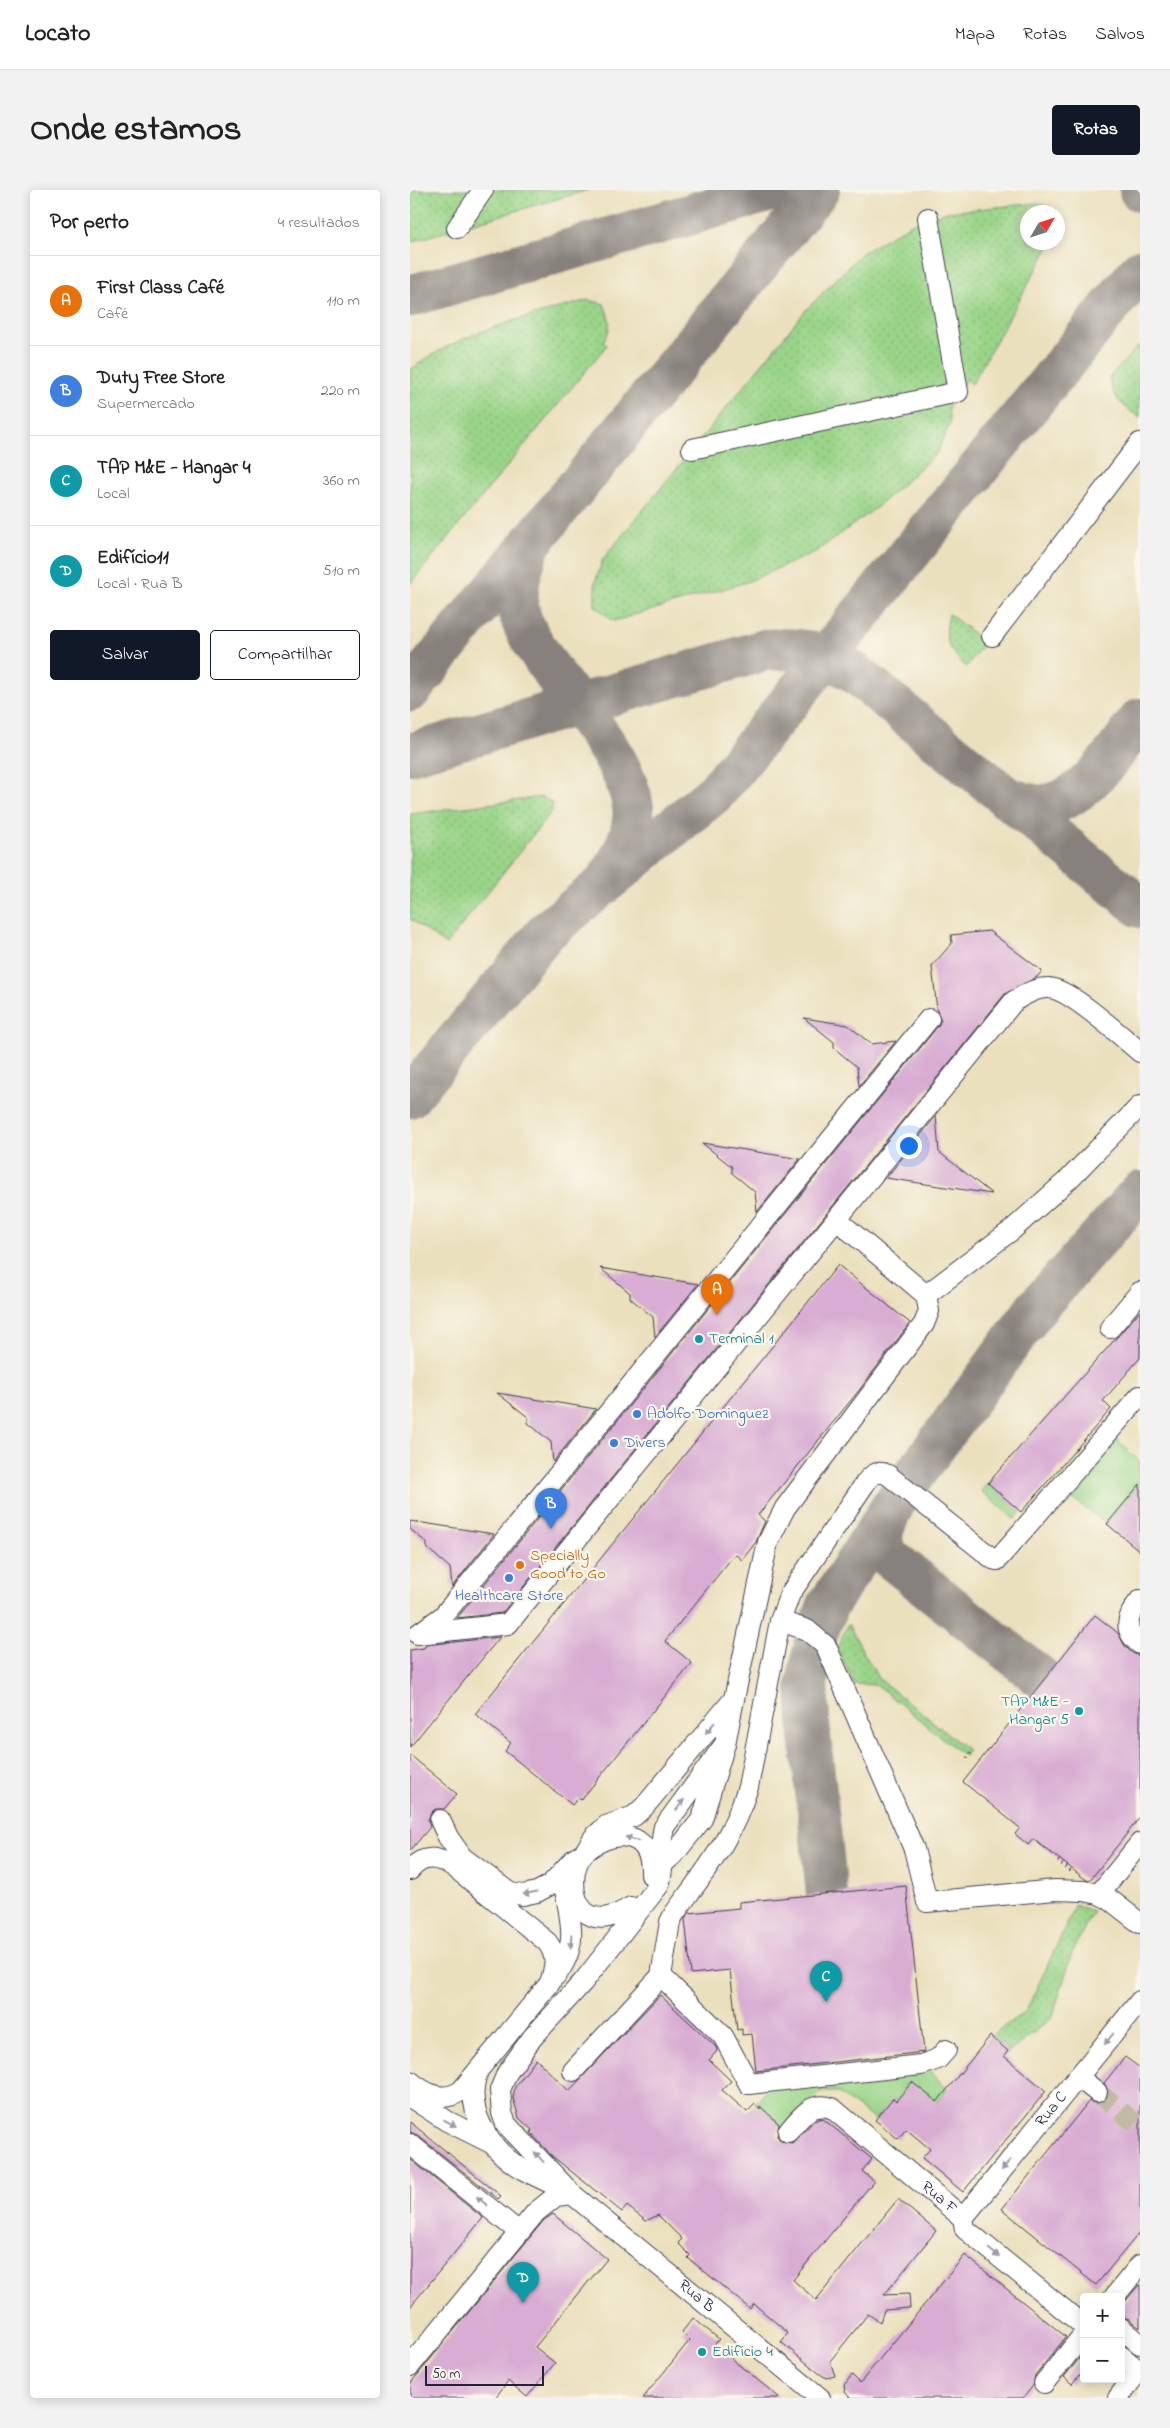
<!DOCTYPE html>
<html lang="pt">
<head>
<meta charset="utf-8">
<style>
	body { margin:0; font-family:"Indie Flower",sans-serif; background:#f2f2f2; color:#222 }
	.controls { position:absolute; right:15px; bottom:15px; display:grid; overflow:hidden; border-radius:5px; box-shadow:0 2px 12px #0003 }
	.controls button { width:45px; height:45px; display:grid; place-items:center; padding:0; border:0; border-bottom:1px solid #e0e0e0; background:#fff; color:#222; font:25px sans-serif }
	.compass { position:absolute; left:610px; top:15px; width:45px; height:45px; border-radius:50%; background:#fff; box-shadow:0 2px 12px #0003; rotate:51deg }
	.scale { position:absolute; left:15px; bottom:12px; width:119px; box-sizing:border-box; padding-left:5px; border:2px solid #22223b; border-top:0; font-size:14px; line-height:18px; white-space:nowrap; color:#22223b; -webkit-text-stroke:4px #fbf7ec; paint-order:stroke }
	.you { position:absolute; left:498px; top:955px; width:18px; height:18px; margin:-12px; border:4px solid #fff; border-radius:50%; background:#1a73e8; box-shadow:0 0 0 8px #1a73e833 }
	.badge { display:grid; place-items:center; width:32px; height:32px; border-radius:50%; background:#111827; color:#fff; font-size:16px; font-weight:700 }
	.pin { position:absolute; translate:-50% -41px; filter:drop-shadow(0 1px 2px #0008) }
	.pin::after { content:''; position:absolute; top:26px; width:18px; height:15px; background:inherit; clip-path:polygon(0 0,100% 0,50% 100%) }
	.list { margin:0; padding:0; list-style:none }
	h2 { display:flex; justify-content:space-between; align-items:center; height:65px; margin:0; padding:0 20px; font-size:21px }
	h2 small { font-size:16px; font-weight:400; color:#767676 }
	.list li { display:grid; grid-template-columns:32px 1fr auto; gap:15px; align-items:center; box-sizing:border-box; height:90px; padding:0 20px; border-top:1px solid #e0e0e0 }
	.list b { display:block; font-size:19px; white-space:nowrap }
	.list p { margin:0; font-size:16px; white-space:nowrap; color:#767676 }
	.list em { font-size:16px; font-style:normal; color:#767676 }
	.actions { display:flex; gap:10px; padding:15px 20px }
	.actions a { flex:1; padding:11px 0; border:1px solid #111827; border-radius:5px; text-align:center; font-size:18px; color:#111827 }
	.actions .main { background:#111827; color:#fff }
	.map { position:relative; flex:none; width:730px; height:2208px; overflow:hidden; border-radius:5px }
	header { display:flex; align-items:center; gap:30px; box-sizing:border-box; height:70px; padding:0 25px; background:#fff; border-bottom:1px solid #e0e0e0 }
	header strong { font-size:24px }
	nav { display:flex; gap:28px; margin-inline-start:auto; font-size:18px }
	.intro { display:flex; align-items:center; justify-content:space-between; box-sizing:border-box; height:120px; padding:0 30px }
	h1 { margin:0; font-size:35px }
	.button { padding:12px 22px; border-radius:5px; background:#111827; color:#fff; font-size:18px; font-weight:700 }
	main { display:flex; gap:30px; padding:0 30px }
	aside { flex:1; background:#fff; border-radius:5px; box-shadow:0 2px 12px #0003 }
	.map>svg:first-child { display:block }
	.grass { fill:url(#grass-dots); stroke:#5e7b62 }
	.garden { fill:#99d488; stroke:#5e7b62 }
	.lines { fill:none; stroke-linecap:round; stroke-linejoin:round }
	.taxiway { stroke:#86817c; stroke-width:42 }
	.building { fill:#d8acd3 }
	.minor-tunnel { stroke:#c3baa4; stroke-width:20; stroke-dasharray:20 10; stroke-linecap:butt }
	.minor-casing { stroke:#403e4f; stroke-width:22 }
	.path { stroke:#403e4f; stroke-width:3; stroke-dasharray:1 4; stroke-linecap:butt }
	.minor { stroke:#fff; stroke-width:20 }
	.oneway { fill:#9c9ca7 }
	.culture-dot { fill:#0f9aa8; stroke:#fbf7ec; stroke-width:2 }
	.shop-dot { fill:#3f7fe0; stroke:#fbf7ec; stroke-width:2 }
	.food-dot { fill:#e8710a; stroke:#fbf7ec; stroke-width:2 }
	.labels { text-anchor:middle; dominant-baseline:central; stroke-width:4.5; stroke-linejoin:round; paint-order:stroke }
	.culture-label { font-size:16px; fill:#0d838f; stroke:#fbf7ec; text-anchor:start }
	.shop-label { font-size:16px; fill:#366cbe; stroke:#fbf7ec; text-anchor:start }
	.food-label { font-size:16px; fill:#c56008; stroke:#fbf7ec; text-anchor:start }
	.street-label { font-size:16px; fill:#22223b; stroke:#fbf7ec }
</style>
</head>
<body>
<header>
<strong>Locato</strong>
<nav><a>Mapa</a><a>Rotas</a><a>Salvos</a></nav>
</header>
<div class="intro"><h1>Onde estamos</h1><a class="button">Rotas</a></div>
<main>
<aside>
<h2>Por perto<small>4 resultados</small></h2>
<ul class="list">
<li><span class="badge" style="background:#e8710a">A</span><div><b>First Class Café</b><p>Café</p></div><em>110 m</em></li>
<li><span class="badge" style="background:#3f7fe0">B</span><div><b>Duty Free Store</b><p>Supermercado</p></div><em>220 m</em></li>
<li><span class="badge" style="background:#0f9aa8">C</span><div><b>TAP M&amp;E - Hangar 4</b><p>Local</p></div><em>360 m</em></li>
<li><span class="badge" style="background:#0f9aa8">D</span><div><b>Edifício11</b><p>Local · Rua B</p></div><em>510 m</em></li>
</ul>
<div class="actions"><a class="main">Salvar</a><a>Compartilhar</a></div>
</aside>
<div class="map">
<svg width="730" height="2208" viewBox="0 0 730 2208">
	<defs>
		<pattern id="grass-dots" width="8" height="8" patternUnits="userSpaceOnUse" patternTransform="scale(1.25)"><rect width="8" height="8" fill="#99d488"/><path d="M2 2h.1M6 6h.1" fill="none" stroke="#84b676" stroke-width="1.8" stroke-linecap="round"/></pattern>
	</defs>
	<rect width="100%" height="100%" fill="#fbf7ec"/>
	<filter id="ink" filterUnits="userSpaceOnUse"><feTurbulence type="fractalNoise" baseFrequency=".02" numOctaves="2"/><feDisplacementMap in="SourceGraphic" scale="10" xChannelSelector="R" yChannelSelector="G"/><feConvolveMatrix kernelMatrix="1 2 1 2 8 2 1 2 1" color-interpolation-filters="sRGB"/></filter>
	<filter id="wash" filterUnits="userSpaceOnUse"><feTurbulence type="fractalNoise" baseFrequency=".0096" numOctaves="4" result="noise"/><feDisplacementMap in="SourceGraphic" scale="20" xChannelSelector="R" yChannelSelector="G"/><feGaussianBlur stdDeviation="1.12" result="paint"/><feColorMatrix in="noise" values="0 0 0 0 0 0 0 0 0 0 0 0 0 0 0 0 0 1.4 0 .05"/><feComposite in="paint" operator="in"/></filter>
	<g filter="url(#wash)">
		<rect width="100%" height="100%" fill="#ebe0be"/>
		<g class="grass">
			<polygon points="0,0 178,0 0,52"/>
			<polygon points="628,13 643,19 645,22 618,22 618,52 641,53 562,194 556,189 538,218 540,233 527,263 467,317 407,361 337,392 204,431 185,416 185,392 193,369 395,121 452,63 501,34 536,22"/>
			<path d="M178 110 194 114C200 129 203 137 193 152L197 155 0 394V180C52 140 116 128 178 110Z"/>
			<path d="M730 154V227C714 218 702 207 699 188Z"/>
			<path d="M539 424 575 452 556 477C537 456 533 452 539 424Z"/>
			<polygon points="132,607 142,613 142,621 36,755 0,729 0,624"/>
			<polygon points="438,1434 468,1488 558,1560 554,1566 467,1495 444,1494 427,1458"/>
			<polygon points="664,1715 683,1721 663,1760 642,1828 594,1866 598,1860 580,1846 616,1821 661,1725"/>
		</g>
		<g class="garden">
			<polygon points="707,1249 730,1272 730,1303 725,1300 697,1334 658,1305"/>
			<polygon points="578,1293 611,1322 604,1329 571,1301"/>
			<polygon points="518,1879 537,1899 527,1912 486,1911 483,1909 465,1930 427,1902 410,1902 374,1939 346,1913 366,1890"/>
		</g>
		<g class="lines">
			<g class="taxiway">
				<polyline points="730,0 730,1"/>
				<polyline points="0,106 364,0"/>
				<path d="M119 358C113 375 106 394 108 413 109 432 121 450 131 465 159 511 215 563 223 617 226 639 212 667 200 685"/>
				<polyline points="0,501 409,0"/>
				<path d="M0 564 355 460C395 457 410 462 444 482L730 717"/>
				<path d="M596 608C607 610 623 617 634 615 675 611 707 559 730 529"/>
				<polyline points="0,907 137,741 306,602 730,80"/>
				<path d="M482 1319C474 1336 466 1350 479 1367L633 1489"/>
				<polyline points="417,1704 400,1546 397,1494 406,1447 418,1415 486,1310 627,1117 730,1002"/>
			</g>
		</g>
		<g id="blocks">
			<g class="building">
				<polygon points="579,741 632,781 627,787 595,804 92,1423 47,1428 528,836 531,830 527,820 522,776 542,753 541,745"/>
				<polygon points="394,828 438,835 461,854 486,851 449,896 447,877 424,858 424,852"/>
				<polygon points="526,926 529,962 582,1004 476,988"/>
				<polygon points="292,953 390,969 347,1022 345,1002 322,983 322,977"/>
				<polygon points="428,1075 500,1133 450,1199 348,1325 355,1331 346,1352 332,1370 325,1364 255,1451 282,1473 171,1610 168,1608 162,1615 95,1561 101,1553 65,1524"/>
				<polygon points="190,1078 288,1094 245,1147 243,1127 220,1108 220,1103"/>
				<polygon points="730,1121 730,1168 693,1211 701,1219 611,1322 578,1293"/>
				<polygon points="87,1203 186,1219 143,1272 141,1252 118,1233 118,1227"/>
				<polygon points="730,1294 730,1361 697,1334"/>
				<polygon points="0,1331 84,1344 42,1397 40,1378 17,1358 17,1353 0,1339"/>
				<polygon points="685,1425 708,1443 715,1456 722,1463 730,1466 730,1627 680,1690 675,1689 623,1649 618,1655 605,1644 610,1638 553,1592"/>
				<polygon points="90,1447 0,1557 0,1460 14,1458 16,1455"/>
				<polygon points="0,1565 47,1604 34,1619 25,1619 21,1623 18,1630 20,1637 0,1661"/>
				<polygon points="496,1696 514,1862 346,1881 342,1844 332,1845 332,1839 327,1840 320,1780 281,1784 275,1729 279,1723 329,1718 329,1712"/>
				<polygon points="250,1805 306,1857 307,1861 299,1870 321,1891 312,1900 337,1922 345,1914 350,1920 350,1916 369,1934 367,1946 371,1951 382,1953 404,1931 412,1928 462,1969 452,1981 464,1991 383,2090 406,2110 488,2009 526,2041 474,2105 499,2104 500,2118 474,2120 470,2132 458,2124 420,2171 425,2186 416,2188 410,2184 371,2152 378,2143 344,2114 340,2119 278,2068 280,2065 268,2053 272,2049 248,2025 236,2031 217,2016 212,2022 142,1966 121,1943 122,1940 109,1928 103,1908 105,1897 126,1869 159,1901"/>
				<polygon points="580,1846 598,1861 594,1866 636,1901 553,2002 512,1968 520,1959 496,1939 488,1949 465,1930 483,1908 486,1911 502,1892 527,1912"/>
				<polygon points="715,1867 730,1878 730,2042 686,2095 592,2019 679,1911 686,1914 696,1910 699,1903 694,1893"/>
				<polygon points="0,1932 91,2006 88,2009 7,1945 0,1942"/>
				<polygon points="0,1969 73,2028 0,2117"/>
				<polygon points="143,2024 197,2069 125,2157 145,2173 117,2207 98,2191 85,2208 0,2208 0,2194 134,2030"/>
				<polygon points="555,2065 656,2147 625,2185 623,2196 613,2208 440,2208 435,2202 434,2195 442,2185 450,2193"/>
				<polygon points="730,2094 730,2138 719,2129 711,2126 711,2116"/>
				<polygon points="283,2128 309,2149 304,2155 370,2208 233,2208 280,2150 272,2142"/>
				<polygon points="674,2163 674,2189 669,2185 662,2194 654,2187"/>
			</g>
		</g>
	</g>
	<g filter="url(#ink)">
		<use href="#blocks" fill-opacity="0" stroke="#403e4f" stroke-width="1"/>
		<g class="lines">
			<polyline class="minor-tunnel" points="687,1902 730,1937"/>
			<g class="minor-casing">
				<g id="minor">
					<polyline points="47,38 73,0"/>
					<polyline points="282,259 548,202 518,28"/>
					<polyline points="582,446 730,253"/>
					<path d="M519 829 33 1426 8 1444 98 1434 604 811C615 805 626 797 639 798 660 799 712 847 730 862"/>
					<polyline points="516,1105 602,1040 660,988 730,916"/>
					<polyline points="700,1138 730,1102"/>
					<path d="M730 1410C717 1426 712 1440 730 1454"/>
					<path d="M370 1431 380 1404 456 1292C462 1284 468 1280 478 1285L583 1369 587 1370 730 1206"/>
					<polyline points="324,1509 358,1352 375,1318 514,1134 519,1121 516,1105 427,1030"/>
					<path id="s1" d="M315 1554 254 1637C248 1659 256 1674 249 1695L173 1792 122 1848 97 1883 90 1900 92 1923 96 1934 162 2004 410 2208"/>
					<polyline points="30,1630 38,1647 52,1667 100,1703 113,1705 127,1702 140,1695 163,1670 174,1663 184,1647 196,1636 224,1626 234,1617 324,1509 315,1554 292,1629 265,1663 245,1681"/>
					<path d="M0 1680C13 1664 27 1667 43 1676L137 1752C148 1766 145 1777 140 1793L51 1901C32 1913 16 1904 0 1891"/>
					<polyline points="689,1704 730,1653"/>
					<path d="M221 1717C207 1725 190 1734 175 1722 160 1709 161 1675 175 1662 203 1637 243 1640 241 1685"/>
					<path d="M145 1786C169 1757 161 1733 155 1700"/>
					<path d="M251 1786 260 1732 264 1724C296 1680 321 1651 338 1597L370 1431 397 1440 416 1456 504 1659 517 1712 645 1700 674 1701 689 1704 699 1709 730 1733"/>
					<path d="M68 1881C53 1919 79 1960 112 1979 125 1986 138 1992 151 1998"/>
					<polyline points="163,1881 251,1786 313,1846 339,1894 511,1875 528,1869 536,1860"/>
					<polyline points="668,1887 687,1902"/>
					<polyline points="0,1907 37,1931 83,1954"/>
					<path id="s2" d="M378 1942C391 1927 400 1911 422 1918L553 2028 555 2039 674 2136"/>
					<polyline points="0,1954 109,2042"/>
					<path id="s3" d="M553 2028 730 1811"/>
					<polyline points="704,2107 730,2075"/>
					<polyline points="711,2138 730,2154"/>
					<polyline points="711,2166 729,2181"/>
					<polyline points="0,2176 126,2022 146,2006 162,2004"/>
					<polyline points="634,2193 674,2144"/>
					<polyline points="708,2208 730,2179"/>
				</g>
			</g>
			<g class="path">
				<polyline points="557,1568 561,1563"/>
				<polyline points="648,1671 663,1683"/>
			</g>
			<use href="#minor" class="minor"/>
		</g>
		<defs><path id="oneway-solid" d="M-6-.8H1V-3.2L6.5 0L1 3.2V.8H-6Z" transform="scale(1.25)"/></defs>
		<g class="oneway">
			<use href="#oneway-solid" transform="translate(300 1538) rotate(130)"/>
			<use href="#oneway-solid" transform="translate(270 1615) rotate(-54)"/>
			<use href="#oneway-solid" transform="translate(222 1649) rotate(-162)"/>
			<use href="#oneway-solid" transform="translate(120 1703) rotate(169)"/>
			<use href="#oneway-solid" transform="translate(161 1751) rotate(93)"/>
			<use href="#oneway-solid" transform="translate(699 1849) rotate(129)"/>
			<use href="#oneway-solid" transform="translate(40 1933) rotate(28)"/>
			<use href="#oneway-solid" transform="translate(129 1967) rotate(-132)"/>
			<use href="#oneway-solid" transform="translate(596 1975) rotate(129)"/>
			<use href="#oneway-solid" transform="translate(72 2011) rotate(-141)"/>
			<use href="#oneway-solid" transform="translate(584 2063) rotate(39)"/>
		</g>
	</g>
	<g class="culture-dot">
		<circle cx="289" cy="1149" r="5"/>
		<circle cx="669" cy="1521" r="5"/>
		<circle cx="292" cy="2162" r="5"/>
	</g>
	<g class="shop-dot">
		<circle cx="227" cy="1224" r="5"/>
		<circle cx="204" cy="1253" r="5"/>
		<circle cx="99" cy="1388" r="5"/>
	</g>
	<circle class="food-dot" cx="110" cy="1375" r="5"/>
	<g class="labels">
		<g class="culture-label">
			<text x="299" y="1149">Terminal 1</text>
			<text x="659" y="1512" text-anchor="end">TAP M&amp;E -<tspan x="659" dy="18">Hangar 5</tspan></text>
			<text x="302" y="2162">Edifício 4</text>
		</g>
		<g class="shop-label">
			<text x="237" y="1224">Adolfo Dominguez</text>
			<text x="214" y="1253">Divers</text>
			<text x="99" y="1406" text-anchor="middle">Healthcare Store</text>
		</g>
		<g class="food-label">
			<text x="120" y="1366">Specially<tspan x="120" dy="18">Good to Go</tspan></text>
		</g>
		<g class="street-label">
			<text stroke="none"><textPath href="#s3" startOffset="140">Rua C</textPath></text>
			<text stroke="none"><textPath href="#s2" startOffset="194">Rua F</textPath></text>
			<text stroke="none"><textPath href="#s1" startOffset="714">Rua B</textPath></text>
		</g>
	</g>
</svg>
<div class="controls">
<button>+</button>
<button>−</button>
</div>
<svg class="compass" viewBox="-18 -18 36 36"><path d="M0-13l5 13h-10z" fill="#e53935"/><path d="M0 13l5-13h-10z" fill="#767676"/></svg>
<div class="scale">50 m</div>
<div class="you"></div>
<div class="pin badge" style="left:307px;top:1125px;background:#e8710a">A</div>
<div class="pin badge" style="left:141px;top:1339px;background:#3f7fe0">B</div>
<div class="pin badge" style="left:416px;top:1812px;background:#0f9aa8">C</div>
<div class="pin badge" style="left:113px;top:2113px;background:#0f9aa8">D</div>
</div>
</main>
</body>
</html>
